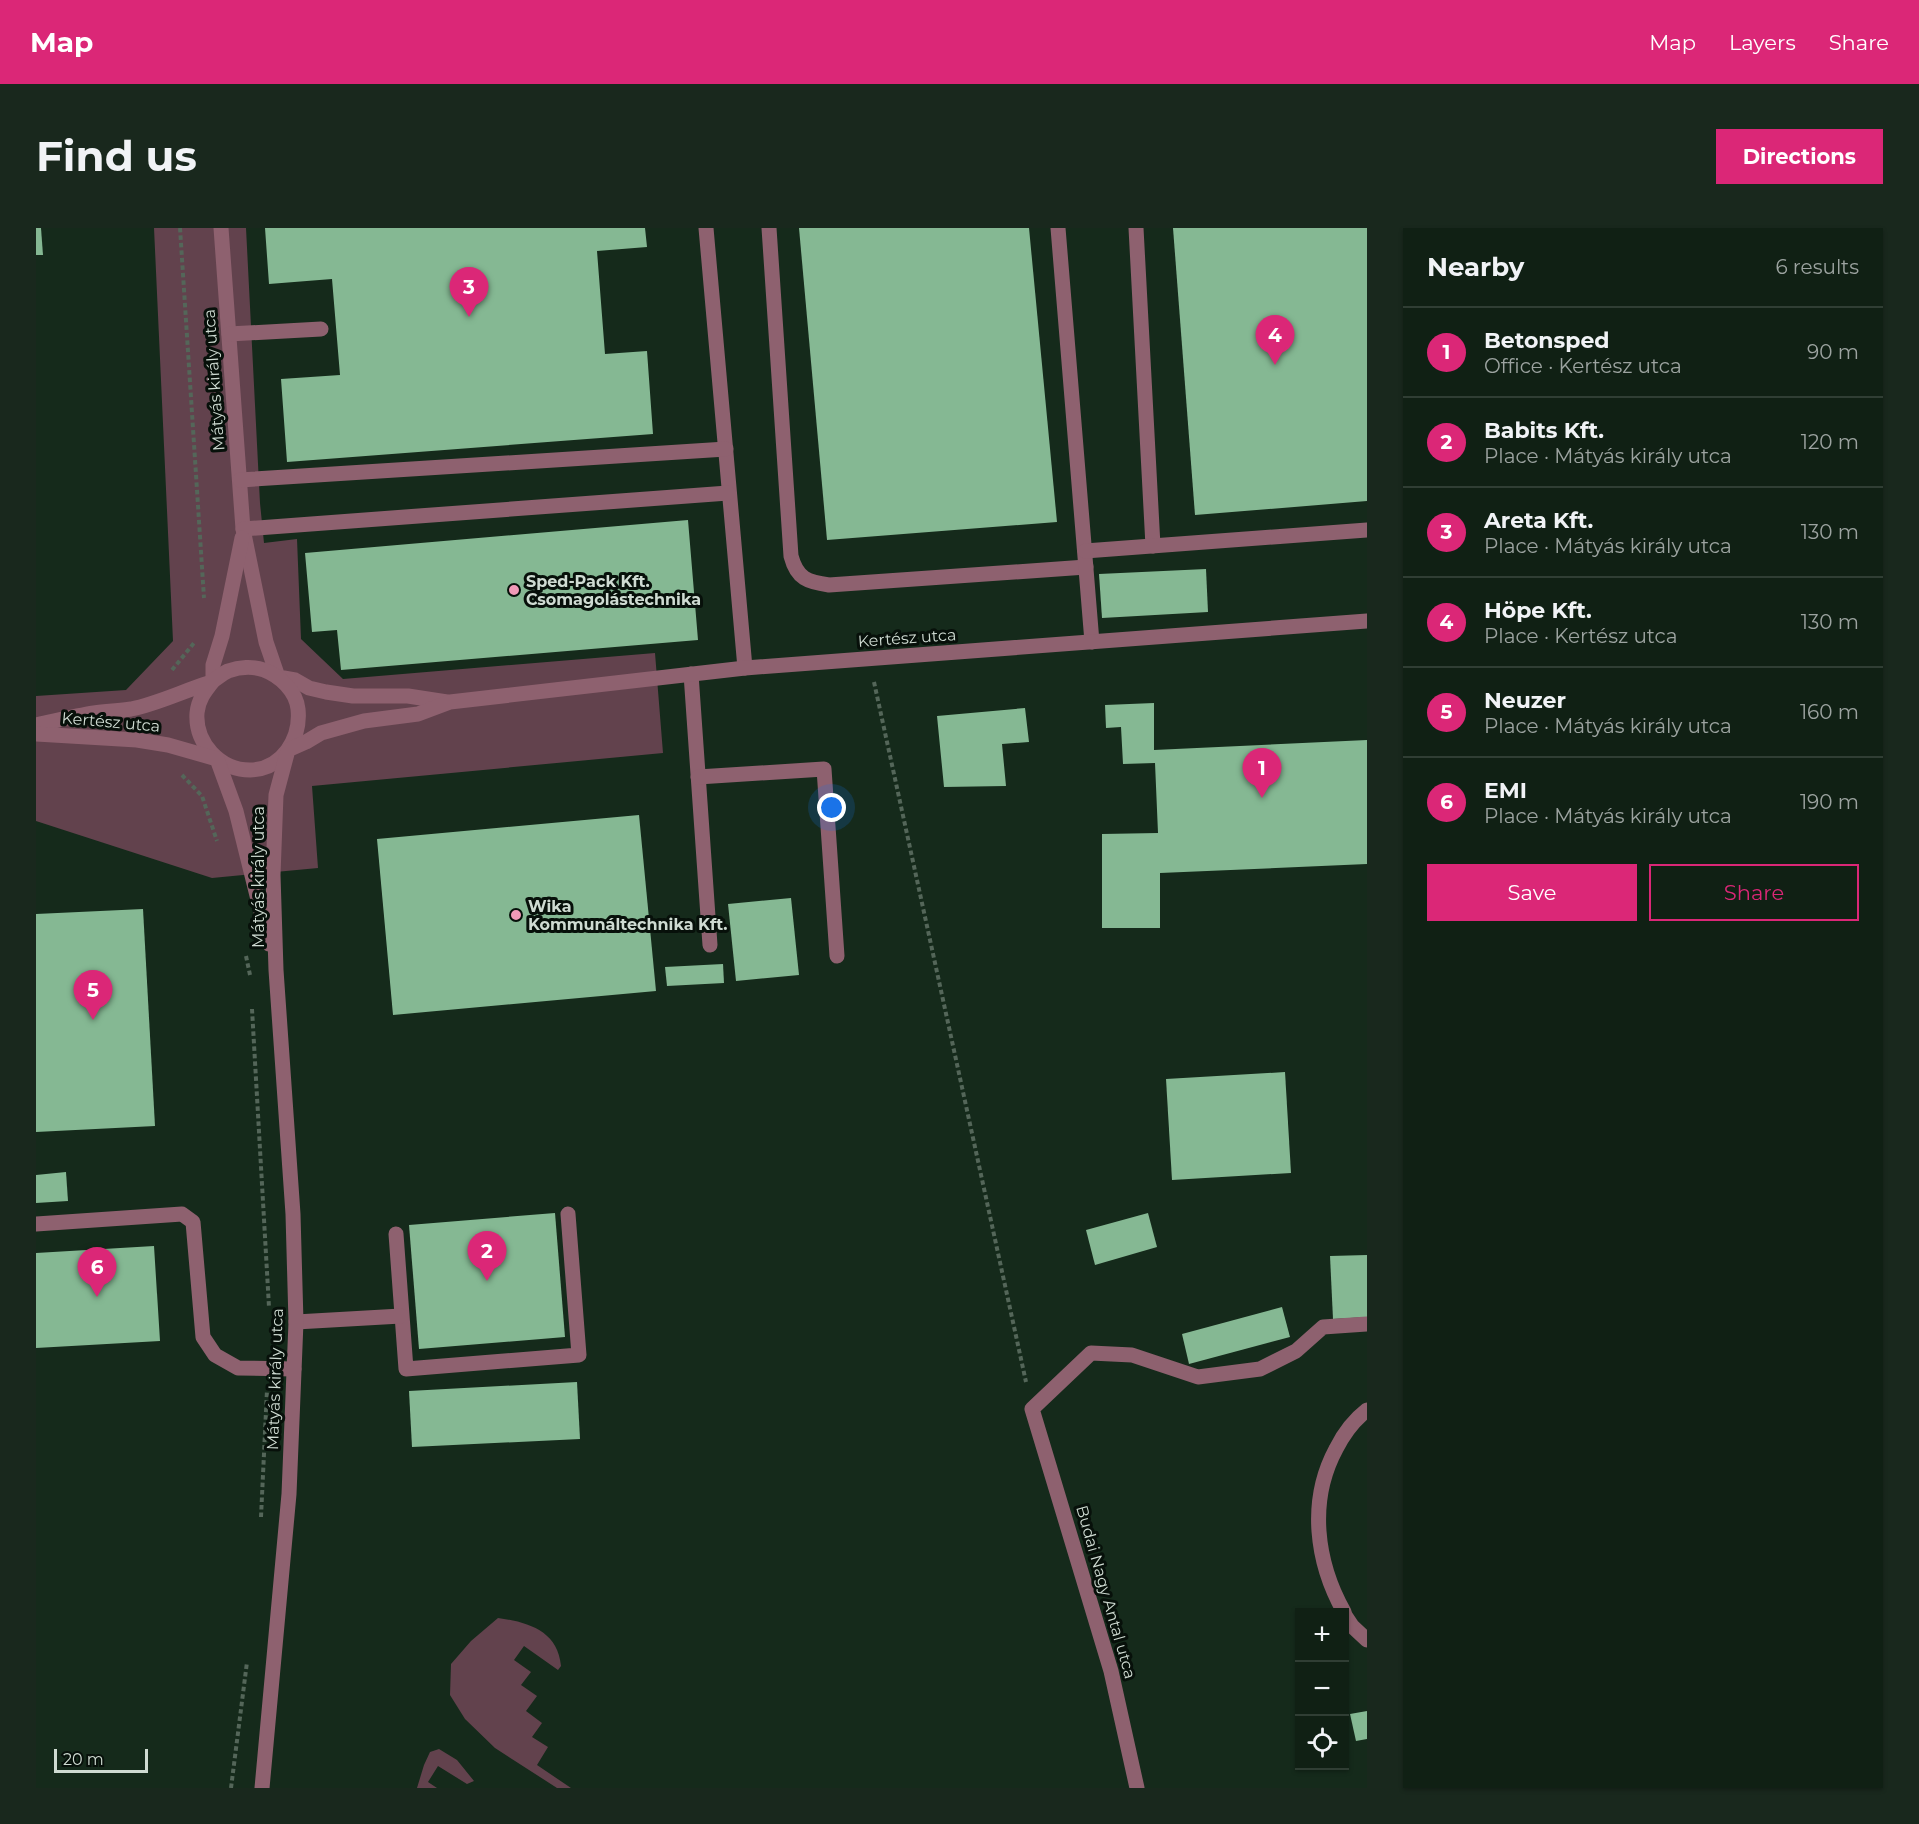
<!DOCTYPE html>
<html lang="en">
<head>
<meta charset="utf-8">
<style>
	body { margin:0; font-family:Montserrat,sans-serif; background:#19281d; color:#f1f3f6 }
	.controls { position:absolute; right:18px; bottom:18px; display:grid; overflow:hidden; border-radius:0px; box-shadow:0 2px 4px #0004 }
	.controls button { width:54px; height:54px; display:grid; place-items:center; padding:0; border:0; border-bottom:2px solid #303e34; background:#102014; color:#f1f3f6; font:30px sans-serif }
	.scale { position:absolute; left:18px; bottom:15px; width:94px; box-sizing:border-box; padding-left:6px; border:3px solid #cfdbd2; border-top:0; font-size:16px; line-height:21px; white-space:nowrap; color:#cfdbd2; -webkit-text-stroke:4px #07100a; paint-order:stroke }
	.you { position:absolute; left:796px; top:580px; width:21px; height:21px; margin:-15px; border:4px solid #fff; border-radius:50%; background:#1a73e8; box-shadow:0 0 0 9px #1a73e833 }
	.badge { display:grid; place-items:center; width:39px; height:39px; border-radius:50%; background:#db2777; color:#fff; font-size:20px; font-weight:700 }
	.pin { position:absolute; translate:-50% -50px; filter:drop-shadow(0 2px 3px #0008) }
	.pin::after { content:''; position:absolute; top:32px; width:21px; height:18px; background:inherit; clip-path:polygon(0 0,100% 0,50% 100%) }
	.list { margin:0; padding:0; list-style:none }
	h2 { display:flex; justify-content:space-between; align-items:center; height:78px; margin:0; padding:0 24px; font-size:26px }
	h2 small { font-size:20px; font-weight:400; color:#9ca3a0 }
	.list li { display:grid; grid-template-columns:39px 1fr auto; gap:18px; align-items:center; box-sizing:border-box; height:90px; padding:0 24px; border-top:2px solid #303e34 }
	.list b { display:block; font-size:22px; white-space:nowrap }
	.list p { margin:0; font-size:20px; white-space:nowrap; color:#9ca3a0 }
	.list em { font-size:20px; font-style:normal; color:#9ca3a0 }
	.actions { display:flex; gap:12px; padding:18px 24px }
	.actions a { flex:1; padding:14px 0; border:2px solid #db2777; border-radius:0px; text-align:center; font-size:21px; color:#db2777 }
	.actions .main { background:#db2777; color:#fff }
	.icon { flex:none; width:33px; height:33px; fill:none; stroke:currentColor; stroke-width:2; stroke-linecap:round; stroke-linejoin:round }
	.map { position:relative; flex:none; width:1331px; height:1560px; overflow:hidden; border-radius:0px }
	header { display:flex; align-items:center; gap:36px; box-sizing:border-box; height:84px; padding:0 30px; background:#db2777; color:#fff }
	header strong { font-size:28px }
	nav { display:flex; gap:33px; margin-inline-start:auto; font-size:21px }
	.intro { display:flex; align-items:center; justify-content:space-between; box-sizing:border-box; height:144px; padding:0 36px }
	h1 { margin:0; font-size:42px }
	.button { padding:15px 27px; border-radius:0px; background:#db2777; color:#fff; font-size:21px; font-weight:700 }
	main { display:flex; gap:36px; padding:0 36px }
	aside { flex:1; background:#102014; border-radius:0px; box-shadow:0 2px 4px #0004 }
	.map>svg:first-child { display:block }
	.green { fill:#62424d }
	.building { fill:#85b893 }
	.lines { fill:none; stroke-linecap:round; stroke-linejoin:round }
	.path { stroke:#546659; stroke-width:4; stroke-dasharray:4.5 3; stroke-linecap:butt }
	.minor { stroke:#8e616f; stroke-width:15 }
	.poi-dot { fill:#f09ab7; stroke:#07100a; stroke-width:2 }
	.labels { text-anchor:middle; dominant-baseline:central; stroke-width:6; stroke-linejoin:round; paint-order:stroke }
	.street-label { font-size:16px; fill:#cfdbd2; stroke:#07100a }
	.poi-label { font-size:16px; font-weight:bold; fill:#cfdbd2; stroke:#07100a; text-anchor:start }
</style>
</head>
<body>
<header>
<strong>Map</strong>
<nav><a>Map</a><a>Layers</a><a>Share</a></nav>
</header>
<div class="intro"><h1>Find us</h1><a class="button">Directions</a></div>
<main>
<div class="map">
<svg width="1331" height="1560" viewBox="0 0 1331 1560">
	<rect width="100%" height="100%" fill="#152a1b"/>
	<g class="green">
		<polygon points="118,0 210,0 224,275 228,315 261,311 265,411 307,451 619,425 627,525 276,558 282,640 176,650 0,593 0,468 90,462 137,413"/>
		<path d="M462 1390C492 1394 522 1403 525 1438L522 1442 488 1418 478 1432 495 1444 485 1457 501 1468 490 1483 506 1495 496 1509 512 1519 501 1537 535 1560H521L459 1520 429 1491 414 1467 415 1436 435 1413Z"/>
		<polygon points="403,1521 421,1532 438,1553 431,1556 402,1538 392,1554 401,1560 381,1560 388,1537 394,1524"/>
	</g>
	<g class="building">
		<polygon points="0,0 5,0 7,27 0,27"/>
		<polygon points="229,0 609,0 611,19 561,23 569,126 611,123 617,206 251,234 245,151 304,147 296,51 233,56"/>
		<polygon points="763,0 993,0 1021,294 791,312"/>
		<polygon points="1137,0 1331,0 1331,273 1159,287"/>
		<polygon points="652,292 662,412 305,442 301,402 276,404 269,325"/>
		<polygon points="1170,341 1172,384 1066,390 1063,346"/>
		<polygon points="1118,475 1118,522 1331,512 1331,636 1124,645 1124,700 1066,700 1066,606 1122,605 1119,535 1087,536 1085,499 1070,500 1069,477"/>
		<polygon points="989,480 993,514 966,516 970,558 908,559 901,488"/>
		<polygon points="603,587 620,763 357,787 341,611"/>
		<polygon points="755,670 763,747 700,753 692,676"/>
		<polygon points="107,681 119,898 0,904 0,686"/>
		<polygon points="687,736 688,755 631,758 629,739"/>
		<polygon points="1249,844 1255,945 1136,952 1130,851"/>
		<polygon points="30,944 32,973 0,975 0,947"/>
		<polygon points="519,985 529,1109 383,1121 373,997"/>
		<polygon points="1112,985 1121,1019 1059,1037 1050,1002"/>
		<polygon points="118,1018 124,1113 0,1120 0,1025"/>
		<polygon points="1331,1027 1331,1089 1297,1091 1294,1028"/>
		<polygon points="1246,1079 1254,1109 1153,1136 1146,1106"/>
		<polygon points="541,1154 544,1211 376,1219 373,1163"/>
		<polygon points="1331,1483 1331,1511 1320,1513 1314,1486"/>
	</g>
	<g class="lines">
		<g class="path">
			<polyline points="144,0 168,370"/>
			<polyline points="136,442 158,415"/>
			<polyline points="838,454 990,1154"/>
			<polyline points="146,547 166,568 181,613"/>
			<polyline points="210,728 214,747"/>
			<polyline points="216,781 233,1079"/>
			<polyline points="225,1289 231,1162"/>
			<polyline points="195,1560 211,1434"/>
		</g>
		<g class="minor">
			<polyline points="185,0 207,301 230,414 242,449 259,452 273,460 290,464 317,468 372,468 411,474"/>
			<polyline points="670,0 709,440"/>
			<path d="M733 0 755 328C761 351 772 354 793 357L1050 339"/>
			<polyline points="1022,0 1056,414"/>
			<polyline points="1100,0 1117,318"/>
			<polyline points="193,106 285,101"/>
			<polyline points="204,252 690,221"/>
			<polyline points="207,301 692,265"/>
			<polyline points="1049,323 1331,302"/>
			<polyline points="655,446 674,717"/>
			<polyline points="177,453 177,437 186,408 206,310"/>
			<path d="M0 497C19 493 39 488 58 485 70 483 83 483 95 481 121 476 147 463 173 455 180 452 185 446 192 443 203 439 217 438 228 442 244 448 260 463 262 481 265 510 247 541 214 542 184 542 159 515 161 485 162 472 169 463 177 453"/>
			<polyline points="0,506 101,512 132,517 181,531 200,583 233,716"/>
			<polyline points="662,549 788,541 801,728"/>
			<polyline points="0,996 146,986 157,994 167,1109 179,1127 202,1140 258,1141"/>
			<polyline points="360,1006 370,1141 543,1127 532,986"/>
			<polyline points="260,1094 365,1088"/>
			<path d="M1308 1384C1280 1334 1272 1273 1300 1221 1307 1207 1318 1192 1331 1182"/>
			<polyline points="1308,1386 1316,1398 1331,1412"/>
			<polyline points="226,1560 253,1266 260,1094 257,986 240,742 237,647 240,567 252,522 270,514 285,505 328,493 382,486 414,474 709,440 1331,393"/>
			<polyline points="1101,1560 1075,1443 996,1181 1055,1125 1096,1127 1162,1149 1224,1141 1260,1123 1287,1099 1331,1096"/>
		</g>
	</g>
	<g class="poi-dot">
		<circle cx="478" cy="362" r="6"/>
		<circle cx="480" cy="687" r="6"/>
	</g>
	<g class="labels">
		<g class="street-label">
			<text transform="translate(178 152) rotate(-94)">Mátyás király utca</text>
			<text transform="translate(871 410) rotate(-4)">Kertész utca</text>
			<text transform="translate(75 494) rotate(5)">Kertész utca</text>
			<text transform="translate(222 649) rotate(-90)">Mátyás király utca</text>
			<text transform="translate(239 1151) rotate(-88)">Mátyás király utca</text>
			<text transform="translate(1070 1364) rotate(74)">Budai Nagy Antal utca</text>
		</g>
		<g class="poi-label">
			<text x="490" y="353">Sped-Pack Kft.<tspan x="490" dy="18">Csomagolástechnika</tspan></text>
			<text x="492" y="678">Wika<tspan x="492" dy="18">Kommunáltechnika Kft.</tspan></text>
		</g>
	</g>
</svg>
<div class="controls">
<button>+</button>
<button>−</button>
<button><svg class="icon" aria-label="locate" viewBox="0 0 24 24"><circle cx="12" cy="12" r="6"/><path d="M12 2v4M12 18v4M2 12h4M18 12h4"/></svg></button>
</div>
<div class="scale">20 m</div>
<div class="you"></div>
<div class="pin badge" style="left:1226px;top:570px">1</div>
<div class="pin badge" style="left:451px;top:1053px">2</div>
<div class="pin badge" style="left:433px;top:89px">3</div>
<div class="pin badge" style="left:1239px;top:137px">4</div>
<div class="pin badge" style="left:57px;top:792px">5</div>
<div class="pin badge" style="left:61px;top:1069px">6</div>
</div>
<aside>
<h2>Nearby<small>6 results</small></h2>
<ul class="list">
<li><span class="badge">1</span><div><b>Betonsped</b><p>Office · Kertész utca</p></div><em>90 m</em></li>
<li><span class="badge">2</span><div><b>Babits Kft.</b><p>Place · Mátyás király utca</p></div><em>120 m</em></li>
<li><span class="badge">3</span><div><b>Areta Kft.</b><p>Place · Mátyás király utca</p></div><em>130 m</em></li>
<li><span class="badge">4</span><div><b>Höpe Kft.</b><p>Place · Kertész utca</p></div><em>130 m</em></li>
<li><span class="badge">5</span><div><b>Neuzer</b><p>Place · Mátyás király utca</p></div><em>160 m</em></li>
<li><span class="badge">6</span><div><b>EMI</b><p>Place · Mátyás király utca</p></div><em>190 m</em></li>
</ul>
<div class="actions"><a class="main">Save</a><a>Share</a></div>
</aside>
</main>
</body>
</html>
